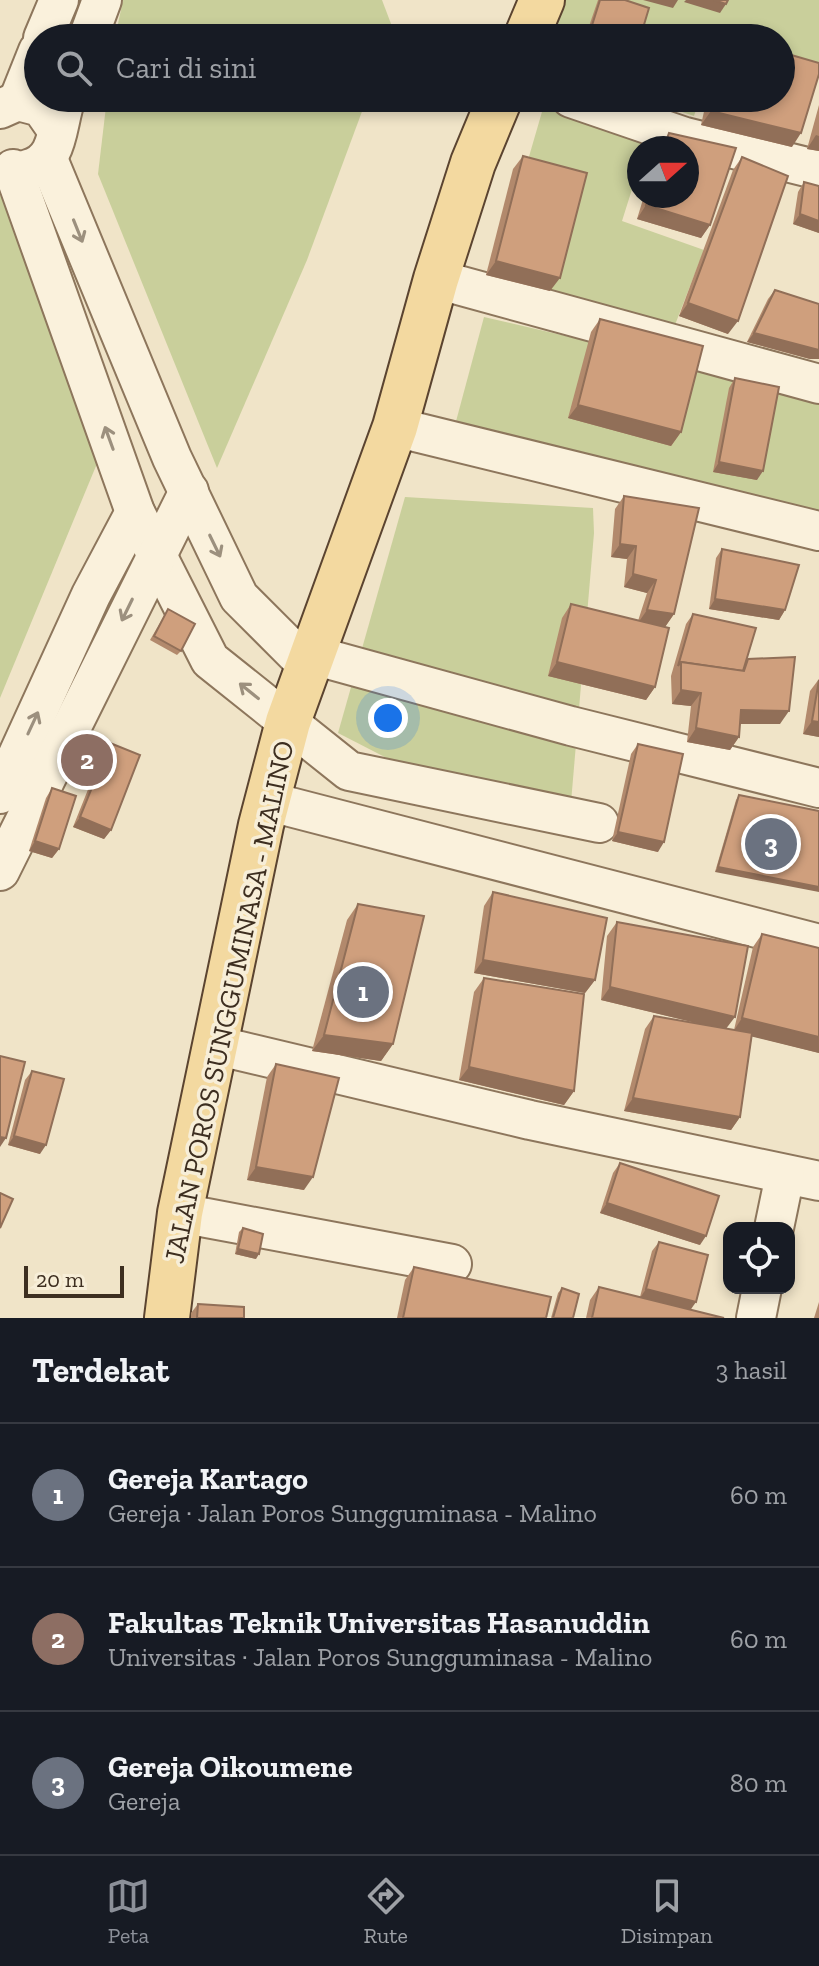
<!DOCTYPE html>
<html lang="id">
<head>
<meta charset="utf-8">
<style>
	body { margin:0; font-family:"Zilla Slab",serif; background:#242831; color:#f1f3f6 }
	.controls { position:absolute; right:24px; bottom:24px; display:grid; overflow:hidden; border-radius:16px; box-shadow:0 4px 12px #0003 }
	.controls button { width:72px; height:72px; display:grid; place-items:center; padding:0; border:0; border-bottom:2px solid #363941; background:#171b24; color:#f1f3f6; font:40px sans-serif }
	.compass { position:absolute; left:627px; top:136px; width:72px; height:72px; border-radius:50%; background:#171b24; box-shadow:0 4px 12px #0003; rotate:69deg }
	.scale { position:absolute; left:24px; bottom:20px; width:100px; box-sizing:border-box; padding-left:8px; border:4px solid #3d2e20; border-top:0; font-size:22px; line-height:28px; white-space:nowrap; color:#3d2e20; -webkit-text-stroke:6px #f7eed8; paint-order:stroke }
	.you { position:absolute; left:388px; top:718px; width:28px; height:28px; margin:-20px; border:6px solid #fff; border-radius:50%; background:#1a73e8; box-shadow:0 0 0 12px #1a73e833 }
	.badge { display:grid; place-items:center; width:52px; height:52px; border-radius:50%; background:#8c9099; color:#fff; font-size:26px; font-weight:700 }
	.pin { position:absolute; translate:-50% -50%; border:4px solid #fff; box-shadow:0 2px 8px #0006 }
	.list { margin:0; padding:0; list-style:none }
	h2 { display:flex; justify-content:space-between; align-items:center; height:104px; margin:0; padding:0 32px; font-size:34px }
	h2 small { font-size:26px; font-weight:400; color:#9ea1a6 }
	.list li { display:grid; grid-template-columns:52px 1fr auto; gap:24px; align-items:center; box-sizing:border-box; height:144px; padding:0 32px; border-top:2px solid #363941 }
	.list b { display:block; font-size:30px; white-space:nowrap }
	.list p { margin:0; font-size:26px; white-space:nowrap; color:#9ea1a6 }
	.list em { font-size:26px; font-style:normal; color:#9ea1a6 }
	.icon { flex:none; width:44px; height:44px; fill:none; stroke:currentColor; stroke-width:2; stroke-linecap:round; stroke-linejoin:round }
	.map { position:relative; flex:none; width:819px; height:1318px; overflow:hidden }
	.search { position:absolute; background:#171b24; box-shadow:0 4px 12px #0003; left:24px; right:24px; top:24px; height:88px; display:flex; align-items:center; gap:20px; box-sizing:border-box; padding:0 28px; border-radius:44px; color:#9ea1a6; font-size:30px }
	.sheet { height:536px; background:#171b24 }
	nav { display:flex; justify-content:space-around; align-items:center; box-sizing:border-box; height:112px; border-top:2px solid #363941; background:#171b24; font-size:22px; color:#9ea1a6 }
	nav a { display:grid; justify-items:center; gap:4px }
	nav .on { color:#8c9099 }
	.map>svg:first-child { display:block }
	.green { fill:#c9cf9b }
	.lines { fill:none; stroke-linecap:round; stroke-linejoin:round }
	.minor-casing { stroke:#8d765c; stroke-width:42 }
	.major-casing { stroke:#5b4430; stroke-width:48 }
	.minor { stroke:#faf1dc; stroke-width:38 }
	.major { stroke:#f3d9a0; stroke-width:44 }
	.wall { fill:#b2896c }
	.shaded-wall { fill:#916f58 }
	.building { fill:#cf9f7d; stroke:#916f58; stroke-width:2 }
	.oneway { stroke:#9c907e }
	.labels { text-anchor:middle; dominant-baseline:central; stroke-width:7; stroke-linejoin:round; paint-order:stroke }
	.street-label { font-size:28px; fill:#3d2e20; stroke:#f7eed8 }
</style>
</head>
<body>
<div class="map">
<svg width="819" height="1318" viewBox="0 0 819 1318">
	<rect width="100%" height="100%" fill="#f0e4c8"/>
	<g class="green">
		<polygon points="123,0 382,0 393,29 390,38 115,38"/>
		<polygon points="562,0 819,0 819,69 781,59 781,38 543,38"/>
		<polygon points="107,98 367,98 307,260 217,468 98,174"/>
		<polygon points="546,98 556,98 649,136 645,148 639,148 639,167 622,221 704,250 673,330 492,284"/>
		<polygon points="640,98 700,98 694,116"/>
		<polygon points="0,196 10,198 108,437 0,698"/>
		<polygon points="484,317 819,395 819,511 455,425"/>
		<polygon points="405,497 593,508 594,533 569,826 449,790 338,733"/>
	</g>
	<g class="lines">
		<g class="minor-casing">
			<g id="minor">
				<polyline points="43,38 59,0"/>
				<polyline points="88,38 102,0"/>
				<polyline points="571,98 685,137 819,170"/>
				<polyline points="18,101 38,51"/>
				<polyline points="0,109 18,101 41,107 55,127"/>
				<polyline points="48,159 172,458 239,597 309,667"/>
				<polyline points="13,169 135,512 210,660 349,771 599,823"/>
				<path d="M28 169C60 161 56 126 66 98"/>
				<polyline points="436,279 819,384"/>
				<polyline points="395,427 819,531"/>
				<polyline points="313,655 571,726 819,788"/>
				<polyline points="0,794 91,595 135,512"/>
				<polyline points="267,801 819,944"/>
				<polyline points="0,871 189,491"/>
				<polyline points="215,1045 530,1120 819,1181"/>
				<polyline points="180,1213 452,1264"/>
				<polyline points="774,1228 785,1175"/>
				<polyline points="756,1318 762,1288"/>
			</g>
		</g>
		<g class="major-casing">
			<g id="major">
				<polyline points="526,38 542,0"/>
				<polyline points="167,1318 180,1213 261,825 288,722 395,427 436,279 473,163 500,98"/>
			</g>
		</g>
		<use href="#minor" class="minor"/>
		<use href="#major" class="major"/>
	</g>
	<g class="wall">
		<polygon points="598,0 625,0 640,38 585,38"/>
		<polygon points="707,98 781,98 792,147 701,125"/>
		<polygon points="819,105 819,151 807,149"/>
		<polygon points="669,133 736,148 710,225 701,238 637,219 644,196 687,196 687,148 659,148"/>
		<polygon points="523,156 550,291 486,275 513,169"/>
		<polygon points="742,157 728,334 679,316 733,170"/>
		<polygon points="804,182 819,233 793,224 798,192"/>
		<polygon points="775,290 810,359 747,342 768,299"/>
		<polygon points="600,319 681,432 671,446 568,418 591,332"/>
		<polygon points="735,378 757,480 713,472 729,388"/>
		<polygon points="624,496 674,614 665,627 655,687 646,700 548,676 562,618 571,604 638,621 647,593 624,587 627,559 611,557 615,509"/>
		<polygon points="722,549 785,610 779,620 709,609 716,558"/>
		<polygon points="168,609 181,651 177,655 150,640"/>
		<polygon points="693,614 745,664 748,659 780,724 740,724 739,737 730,750 687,742 691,706 672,704 671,676 686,624"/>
		<polygon points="819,679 819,737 803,734 810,691"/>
		<polygon points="110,743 111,830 104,839 73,827 103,752"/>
		<polygon points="638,744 658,852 612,841 631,754"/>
		<polygon points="52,788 59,849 52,858 29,851 46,798"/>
		<polygon points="739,795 819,811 715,872 736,800"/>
		<polygon points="493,892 595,980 585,993 474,973 484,906"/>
		<polygon points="358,904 393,1044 381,1061 312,1051 347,920"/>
		<polygon points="617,922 726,1029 734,1030 753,947 762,934 819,948 819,1053 752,1036 740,1117 731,1130 624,1111 645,1029 654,1016 701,1024 601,1000 607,936"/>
		<polygon points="484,978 574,1091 564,1105 459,1080 474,992"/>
		<polygon points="276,1064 304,1190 247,1180 267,1077"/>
		<polygon points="32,1071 40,1154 8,1145 25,1080"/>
		<polygon points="620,1163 700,1245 600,1213 613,1173"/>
		<polygon points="243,1228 256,1259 235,1254 239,1232"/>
		<polygon points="659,1242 691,1310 724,1318 586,1318 590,1300 599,1287 640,1297 652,1251"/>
		<polygon points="414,1267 546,1318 397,1318 405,1280"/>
		<polygon points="562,1288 573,1318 551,1318 558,1293"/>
		<polygon points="819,1302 819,1318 814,1318"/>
		<polygon points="198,1304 244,1318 191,1318 191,1313"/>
	</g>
	<g class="shaded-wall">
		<polygon points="643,0 678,0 673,8"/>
		<polygon points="686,0 714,0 726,4 720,13 684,2"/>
		<polygon points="711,111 801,133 792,147 701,125"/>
		<polygon points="816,135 819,136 819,151 807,149"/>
		<polygon points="646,205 710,225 701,238 637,219"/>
		<polygon points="800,214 819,221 819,233 793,224"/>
		<polygon points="496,261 560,278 550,291 486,275"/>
		<polygon points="688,303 738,321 728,334 679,316"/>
		<polygon points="754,333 819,350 819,359 810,359 747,342"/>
		<polygon points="578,405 681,432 671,446 568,418"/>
		<polygon points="719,462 763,471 757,480 713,472"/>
		<polygon points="620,544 636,546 627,559 611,557"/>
		<polygon points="633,574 656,580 647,593 624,587"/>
		<polygon points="715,599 785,610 779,620 709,609"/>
		<polygon points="647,610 674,614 665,627 638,623"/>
		<polygon points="557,662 655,687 646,700 548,676"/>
		<polygon points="681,690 701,693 691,706 672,704"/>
		<polygon points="741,710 789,711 780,724 732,724"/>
		<polygon points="812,721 819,722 819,737 803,734"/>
		<polygon points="696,728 739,737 730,750 687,742"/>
		<polygon points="80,817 111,830 104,839 73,827"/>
		<polygon points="618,832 664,842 658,852 612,841"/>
		<polygon points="35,841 59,849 52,858 29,851"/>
		<polygon points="718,867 819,887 819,892 715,872"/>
		<polygon points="483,960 595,980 585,993 474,973"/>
		<polygon points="610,987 735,1017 725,1030 601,1000"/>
		<polygon points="742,1018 819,1037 819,1053 733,1032"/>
		<polygon points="324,1035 393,1044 381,1061 312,1051"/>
		<polygon points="469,1067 574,1091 564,1105 459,1080"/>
		<polygon points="633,1098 740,1117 731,1130 624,1111"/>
		<polygon points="14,1136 46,1145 40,1154 8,1145"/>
		<polygon points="0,1137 6,1138 0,1147"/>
		<polygon points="256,1167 313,1177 304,1190 247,1180"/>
		<polygon points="607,1203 706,1236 700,1245 600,1213"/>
		<polygon points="238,1249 259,1254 256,1259 235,1254"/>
		<polygon points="646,1289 696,1302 689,1312 640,1298"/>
	</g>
	<g class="building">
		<polygon points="600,0 625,0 649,8 640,38 588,38"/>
		<polygon points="714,0 728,0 726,4"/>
		<polygon points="781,52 819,63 819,74 801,133 711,111 714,98 781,98"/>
		<polygon points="669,133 736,148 710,225 646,205 649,196 687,196 687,148 664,148"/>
		<polygon points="523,156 587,173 560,278 496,261"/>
		<polygon points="742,157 788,176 738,321 688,303"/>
		<polygon points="804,182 819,186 819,221 800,214"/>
		<polygon points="775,290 819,304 819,350 754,333"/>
		<polygon points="600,319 703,346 681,432 578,405"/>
		<polygon points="735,378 779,387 763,471 719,462"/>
		<polygon points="624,496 699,508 674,614 647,610 656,580 633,574 636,546 620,544"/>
		<polygon points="722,549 799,565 785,610 715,599"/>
		<polygon points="571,604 669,628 655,687 557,662"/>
		<polygon points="168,609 195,624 181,651 154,636"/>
		<polygon points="693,614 756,628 743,671 681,662 678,666"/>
		<polygon points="795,657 789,711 741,710 739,737 696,728 701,693 681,690 681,662 744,671 748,659"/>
		<polygon points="819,680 819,722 812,721"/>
		<polygon points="110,743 140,755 111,830 80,817"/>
		<polygon points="638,744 683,754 664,842 618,832"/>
		<polygon points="52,788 76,796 59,849 35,841"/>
		<polygon points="739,795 819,811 819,887 718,867"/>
		<polygon points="493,892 607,918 595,980 483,960"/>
		<polygon points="358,904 424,916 393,1044 324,1035"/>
		<polygon points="617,922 748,946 735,1017 610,987"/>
		<polygon points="762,934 819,948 819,1037 742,1018"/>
		<polygon points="484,978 584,994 574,1091 469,1067"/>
		<polygon points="654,1016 752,1033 740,1117 633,1098"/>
		<polygon points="0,1056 25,1062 6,1138 0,1137"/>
		<polygon points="276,1064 339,1078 313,1177 256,1167"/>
		<polygon points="32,1071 64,1079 46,1145 14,1136"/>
		<polygon points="620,1163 719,1196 706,1236 607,1203"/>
		<polygon points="0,1193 13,1199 0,1228"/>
		<polygon points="243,1228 263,1234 259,1254 238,1249"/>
		<polygon points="659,1242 708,1255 696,1302 646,1289"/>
		<polygon points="414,1267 551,1297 546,1318 403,1318"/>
		<polygon points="599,1287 724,1318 592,1318"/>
		<polygon points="562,1288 579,1294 573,1318 553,1318"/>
		<polygon points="198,1304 244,1307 244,1318 197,1318"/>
	</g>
	<defs><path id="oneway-shaft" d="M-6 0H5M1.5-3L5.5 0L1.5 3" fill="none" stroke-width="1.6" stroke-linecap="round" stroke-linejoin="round" transform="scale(2)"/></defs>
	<g class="oneway">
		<use href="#oneway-shaft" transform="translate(78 231) rotate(68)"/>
		<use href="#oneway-shaft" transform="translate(109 438) rotate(-110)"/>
		<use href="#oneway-shaft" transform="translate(215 546) rotate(64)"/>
		<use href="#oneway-shaft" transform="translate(127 610) rotate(116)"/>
		<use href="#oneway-shaft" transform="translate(249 691) rotate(-141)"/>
		<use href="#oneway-shaft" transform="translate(33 723) rotate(-65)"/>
	</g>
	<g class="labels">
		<g class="street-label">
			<text transform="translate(229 1002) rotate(-78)">JALAN POROS SUNGGUMINASA - MALINO</text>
		</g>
	</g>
</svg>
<div class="controls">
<button><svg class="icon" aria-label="locate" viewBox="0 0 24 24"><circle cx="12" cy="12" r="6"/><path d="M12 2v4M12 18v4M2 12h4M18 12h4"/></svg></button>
</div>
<svg class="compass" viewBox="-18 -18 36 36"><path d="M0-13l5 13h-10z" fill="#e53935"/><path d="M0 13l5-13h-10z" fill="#9ea1a6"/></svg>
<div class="scale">20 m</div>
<div class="you"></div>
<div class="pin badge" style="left:363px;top:992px;background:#6b7280">1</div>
<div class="pin badge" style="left:87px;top:760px;background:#8d6e63">2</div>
<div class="pin badge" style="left:771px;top:844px;background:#6b7280">3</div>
<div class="search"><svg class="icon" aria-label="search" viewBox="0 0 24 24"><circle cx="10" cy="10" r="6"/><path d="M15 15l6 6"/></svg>Cari di sini</div>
</div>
<section class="sheet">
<h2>Terdekat<small>3 hasil</small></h2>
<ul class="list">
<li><span class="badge" style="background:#6b7280">1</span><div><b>Gereja Kartago</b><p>Gereja · Jalan Poros Sungguminasa - Malino</p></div><em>60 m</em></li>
<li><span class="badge" style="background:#8d6e63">2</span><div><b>Fakultas Teknik Universitas Hasanuddin</b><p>Universitas · Jalan Poros Sungguminasa - Malino</p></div><em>60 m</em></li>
<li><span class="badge" style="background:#6b7280">3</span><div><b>Gereja Oikoumene</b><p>Gereja</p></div><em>80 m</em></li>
</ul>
</section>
<nav>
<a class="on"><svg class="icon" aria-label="map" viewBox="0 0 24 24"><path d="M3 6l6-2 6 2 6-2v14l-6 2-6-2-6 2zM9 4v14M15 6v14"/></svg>Peta</a>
<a><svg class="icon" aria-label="directions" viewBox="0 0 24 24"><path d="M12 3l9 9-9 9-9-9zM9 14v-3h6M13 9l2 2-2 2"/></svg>Rute</a>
<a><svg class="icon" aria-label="saved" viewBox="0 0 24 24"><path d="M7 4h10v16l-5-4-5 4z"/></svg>Disimpan</a>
</nav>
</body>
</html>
